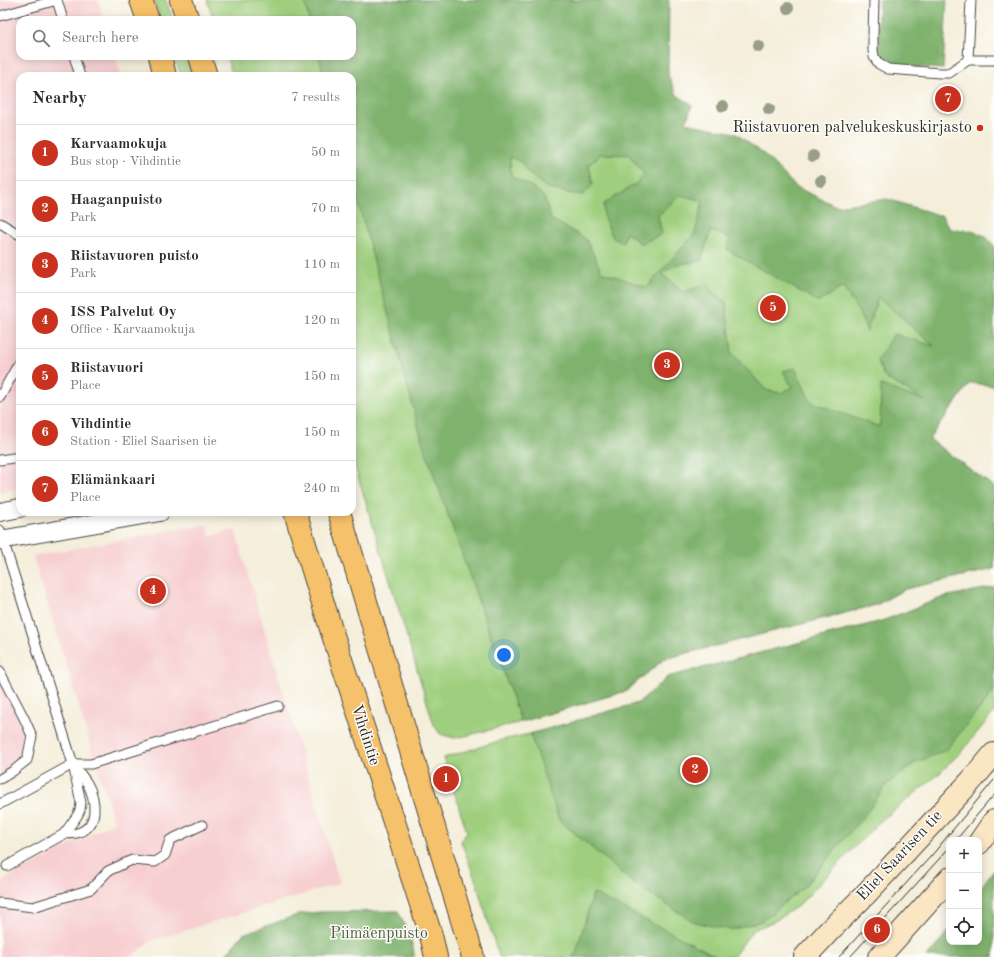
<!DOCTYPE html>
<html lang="en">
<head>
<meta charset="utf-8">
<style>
	body { margin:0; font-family:"Old Standard TT",serif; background:#f2f2f3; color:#2b2b33 }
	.controls { position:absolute; right:12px; bottom:12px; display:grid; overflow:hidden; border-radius:8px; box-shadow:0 2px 10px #0003 }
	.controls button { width:36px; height:36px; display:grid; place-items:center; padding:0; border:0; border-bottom:1px solid #e1e1e2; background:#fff; color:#2b2b33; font:20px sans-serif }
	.you { position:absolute; left:504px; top:655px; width:14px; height:14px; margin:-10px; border:3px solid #fff; border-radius:50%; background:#1a73e8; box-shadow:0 0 0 6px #1a73e833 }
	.badge { display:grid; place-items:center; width:26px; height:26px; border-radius:50%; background:#c8321e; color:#fff; font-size:13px; font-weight:700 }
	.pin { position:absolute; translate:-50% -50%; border:2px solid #fff; box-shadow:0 1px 4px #0006 }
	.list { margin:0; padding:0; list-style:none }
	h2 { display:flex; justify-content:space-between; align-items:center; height:52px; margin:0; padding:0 16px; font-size:17px }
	h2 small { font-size:13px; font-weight:400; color:#7c7c81 }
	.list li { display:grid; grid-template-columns:26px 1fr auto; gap:12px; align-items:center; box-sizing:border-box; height:56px; padding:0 16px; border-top:1px solid #e1e1e2 }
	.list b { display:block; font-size:15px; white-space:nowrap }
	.list p { margin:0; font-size:13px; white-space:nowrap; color:#7c7c81 }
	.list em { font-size:13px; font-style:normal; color:#7c7c81 }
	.icon { flex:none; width:22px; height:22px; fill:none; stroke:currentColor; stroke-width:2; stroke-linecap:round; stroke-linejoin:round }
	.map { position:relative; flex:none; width:994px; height:957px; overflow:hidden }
	.search { position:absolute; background:#fff; box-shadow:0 2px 10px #0003; left:16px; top:16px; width:340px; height:44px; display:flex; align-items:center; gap:10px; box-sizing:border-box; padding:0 14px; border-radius:12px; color:#7c7c81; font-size:15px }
	.panel { position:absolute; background:#fff; box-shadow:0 2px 10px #0003; left:16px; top:72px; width:340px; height:444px; border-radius:12px }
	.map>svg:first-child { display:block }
	.built { fill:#f7cfd1 }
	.green { fill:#9fcf7e; stroke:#657d54 }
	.forest { fill:#7fb26d; stroke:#556e4c; fill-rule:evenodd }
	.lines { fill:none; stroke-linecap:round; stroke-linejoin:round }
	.lane-casing { stroke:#494845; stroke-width:11 }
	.street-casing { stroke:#494845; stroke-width:20 }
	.secondary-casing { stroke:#494845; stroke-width:24 }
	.primary-casing { stroke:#494845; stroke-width:24 }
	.lane { stroke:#fff; stroke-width:9 }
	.street { stroke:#fff; stroke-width:18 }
	.secondary { stroke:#fbe6c4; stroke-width:22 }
	.primary { stroke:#f5c16b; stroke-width:22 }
	.tram { stroke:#2b2b2b; stroke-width:1 }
	.tree { fill:#999e88 }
	.poi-dot { fill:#c8321e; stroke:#fdfcf7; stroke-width:1.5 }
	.labels { text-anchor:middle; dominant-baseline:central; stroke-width:3; stroke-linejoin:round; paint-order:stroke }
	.poi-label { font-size:16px; fill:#2b2b2b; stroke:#fdfcf7; text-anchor:end }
	.street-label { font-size:16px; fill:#2b2b2b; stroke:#fdfcf7 }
	.park-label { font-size:16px; fill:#4e5c44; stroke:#fdfcf7 }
</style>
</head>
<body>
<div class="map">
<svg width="994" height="957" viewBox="0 0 994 957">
	<rect width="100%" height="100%" fill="#fdfcf7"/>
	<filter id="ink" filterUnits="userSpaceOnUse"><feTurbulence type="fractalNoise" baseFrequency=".025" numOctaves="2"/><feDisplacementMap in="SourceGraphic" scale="8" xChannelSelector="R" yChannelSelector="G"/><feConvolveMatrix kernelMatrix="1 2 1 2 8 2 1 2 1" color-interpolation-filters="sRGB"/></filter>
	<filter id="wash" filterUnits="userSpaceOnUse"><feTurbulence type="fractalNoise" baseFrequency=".012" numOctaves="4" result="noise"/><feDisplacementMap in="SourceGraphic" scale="16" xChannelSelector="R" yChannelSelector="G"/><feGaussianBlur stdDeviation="0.9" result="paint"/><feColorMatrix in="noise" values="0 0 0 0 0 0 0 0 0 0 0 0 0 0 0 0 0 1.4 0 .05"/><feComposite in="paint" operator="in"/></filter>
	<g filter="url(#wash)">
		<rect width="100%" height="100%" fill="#f4eeda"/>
		<g class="built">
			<polygon points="0,0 98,0 104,20 20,20 20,56 115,56 121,76 20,76 20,488 0,492"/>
			<polygon points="207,524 210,536 235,530 340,883 151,941 131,957 0,957 0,882 114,822 33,556"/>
			<polygon points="0,657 31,761 0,777"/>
		</g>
		<g class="green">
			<polygon points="154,0 166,0 173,20 161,20"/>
			<polygon points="207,0 621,0 617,91 954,286 970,383 929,439 994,487 994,569 905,589 876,605 664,659 626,691 521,722 465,736 454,738 440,734 434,725 352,457 352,76 233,76 226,56 352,56 352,20 214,20"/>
			<polygon points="174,56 185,56 192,76 181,76"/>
			<polygon points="994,587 994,712 962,751 939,774 877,824 798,906 773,922 753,930 733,957 499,957 478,889 476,882 461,841 467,832 446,767 444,758 502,740 530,734 638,703 668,677 882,621 944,597"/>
		</g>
		<g class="forest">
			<path d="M304 0H669L668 75 677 95 692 105 686 123 735 133 764 154 796 187 836 206 887 199 942 216 950 229C968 231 983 229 994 246V386L970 383 929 439 994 487V569L905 589 876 605 664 659 626 691 521 722 423 444 352 180V76H324L319 56H352V20H309ZM601 154 629 155 644 174 637 183 604 204V218L613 238 623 243 626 232 641 244 662 234 658 216 680 195 703 201 695 233 647 287 602 272 586 239 551 219 544 197 532 187 511 176 510 157 521 162 528 173 547 188 567 193 583 195 593 185 589 165ZM711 231 730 238 727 250 819 302 843 287 859 313 867 331 878 297 934 346 894 334 877 359 884 377 925 401 881 385 880 427 811 402 795 368 783 371 792 387 781 393 766 390 732 353 726 302 706 284 683 292 662 274 674 265 701 261Z"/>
			<polygon points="879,0 947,0 943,69 891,65 881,58 877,44"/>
			<polygon points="994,587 994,691 946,750 915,763 887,784 868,811 804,887 762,921 731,930 694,922 633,883 559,820 530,734 638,703 668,677 882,621 944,597"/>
			<polygon points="994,869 994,957 927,957 949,930 949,942 979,942 979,890"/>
			<polygon points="593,893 718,957 572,957 576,953"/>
			<path d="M398 911C403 922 415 945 414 957H224L243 934 300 914 320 912Z"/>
		</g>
	</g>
	<g filter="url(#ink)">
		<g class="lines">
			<g class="lane-casing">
				<g id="lane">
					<polyline points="874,0 873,35 873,50 874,57 879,64 888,69 940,73 949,73 968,60"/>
					<polyline points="971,0 968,60 994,60"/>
					<polyline points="0,16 57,0 63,20"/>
					<polyline points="74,56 80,76"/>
					<polyline points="0,223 20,235"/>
					<polyline points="0,397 20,361"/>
					<polyline points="0,460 20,457"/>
					<polyline points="0,530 73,764 0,804"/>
					<polyline points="0,672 24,718 32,736 27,760 13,771 0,779"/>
					<polyline points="73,764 91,764 278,706"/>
					<path d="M64 834C68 834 73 834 77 833 100 827 96 799 87 783 83 777 79 772 75 767"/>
					<polyline points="7,866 64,834 77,816 80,810 81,803 73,764"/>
					<polyline points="0,903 33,907 91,889 108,871 132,860 155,862 165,855 170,840 202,825"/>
				</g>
			</g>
			<g class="street-casing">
				<g id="street">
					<polyline points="0,512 20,508"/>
					<polyline points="0,540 160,512"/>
				</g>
			</g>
			<g class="secondary-casing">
				<g id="secondary">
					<polyline points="979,843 994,821"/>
					<polyline points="805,957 829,931 863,897 906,851 971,781 994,754"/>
					<polyline points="879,957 949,879"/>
				</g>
			</g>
			<g class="primary-casing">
				<g id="primary">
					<polyline points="141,0 148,20"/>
					<polyline points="181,0 188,20"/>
					<polyline points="160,56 165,76"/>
					<polyline points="200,56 206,76"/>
					<polyline points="295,512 331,629 431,935 436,957"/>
					<polyline points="339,512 473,957"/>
				</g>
			</g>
			<use href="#lane" class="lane"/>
			<use href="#street" class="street"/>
			<use href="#secondary" class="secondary"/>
			<use href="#primary" class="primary"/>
			<g class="tram">
				<polyline points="956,840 994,795"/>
				<polyline points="839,957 932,855 994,780"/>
				<polyline points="850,957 949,848"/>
			</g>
		</g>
		<g class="tree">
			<circle cx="788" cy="8" r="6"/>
			<circle cx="758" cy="46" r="6"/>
			<circle cx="723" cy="106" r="6"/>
			<circle cx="769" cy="109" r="6"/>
			<circle cx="813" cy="156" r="6"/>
			<circle cx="821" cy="181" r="6"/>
		</g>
	</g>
	<circle class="poi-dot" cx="980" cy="128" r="4"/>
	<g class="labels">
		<g class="poi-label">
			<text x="972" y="128">Riistavuoren palvelukeskuskirjasto</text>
		</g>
		<g class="street-label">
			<text transform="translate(365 735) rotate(72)">Vihdintie</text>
			<text transform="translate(900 856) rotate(-47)">Eliel Saarisen tie</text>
		</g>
		<g class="park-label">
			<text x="379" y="934">Piimäenpuisto</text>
		</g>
	</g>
</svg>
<div class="controls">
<button>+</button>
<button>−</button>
<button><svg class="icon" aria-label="locate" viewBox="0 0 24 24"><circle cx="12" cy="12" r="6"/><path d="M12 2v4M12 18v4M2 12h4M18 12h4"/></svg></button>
</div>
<div class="you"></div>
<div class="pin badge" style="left:446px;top:779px">1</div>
<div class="pin badge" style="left:695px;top:770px">2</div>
<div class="pin badge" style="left:667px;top:365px">3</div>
<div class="pin badge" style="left:153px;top:591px">4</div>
<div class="pin badge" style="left:773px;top:308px">5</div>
<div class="pin badge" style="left:877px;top:930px">6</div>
<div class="pin badge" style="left:948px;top:99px">7</div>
<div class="search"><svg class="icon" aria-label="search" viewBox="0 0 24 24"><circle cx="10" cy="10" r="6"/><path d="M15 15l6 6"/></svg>Search here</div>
<section class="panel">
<h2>Nearby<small>7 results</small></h2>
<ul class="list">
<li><span class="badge">1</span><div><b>Karvaamokuja</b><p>Bus stop · Vihdintie</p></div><em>50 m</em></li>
<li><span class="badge">2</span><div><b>Haaganpuisto</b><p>Park</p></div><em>70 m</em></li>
<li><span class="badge">3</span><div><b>Riistavuoren puisto</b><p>Park</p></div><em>110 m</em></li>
<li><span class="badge">4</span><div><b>ISS Palvelut Oy</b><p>Office · Karvaamokuja</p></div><em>120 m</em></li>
<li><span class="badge">5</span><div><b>Riistavuori</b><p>Place</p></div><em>150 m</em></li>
<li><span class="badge">6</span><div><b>Vihdintie</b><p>Station · Eliel Saarisen tie</p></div><em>150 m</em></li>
<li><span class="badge">7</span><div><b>Elämänkaari</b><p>Place</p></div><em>240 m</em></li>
</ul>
</section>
</div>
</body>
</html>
